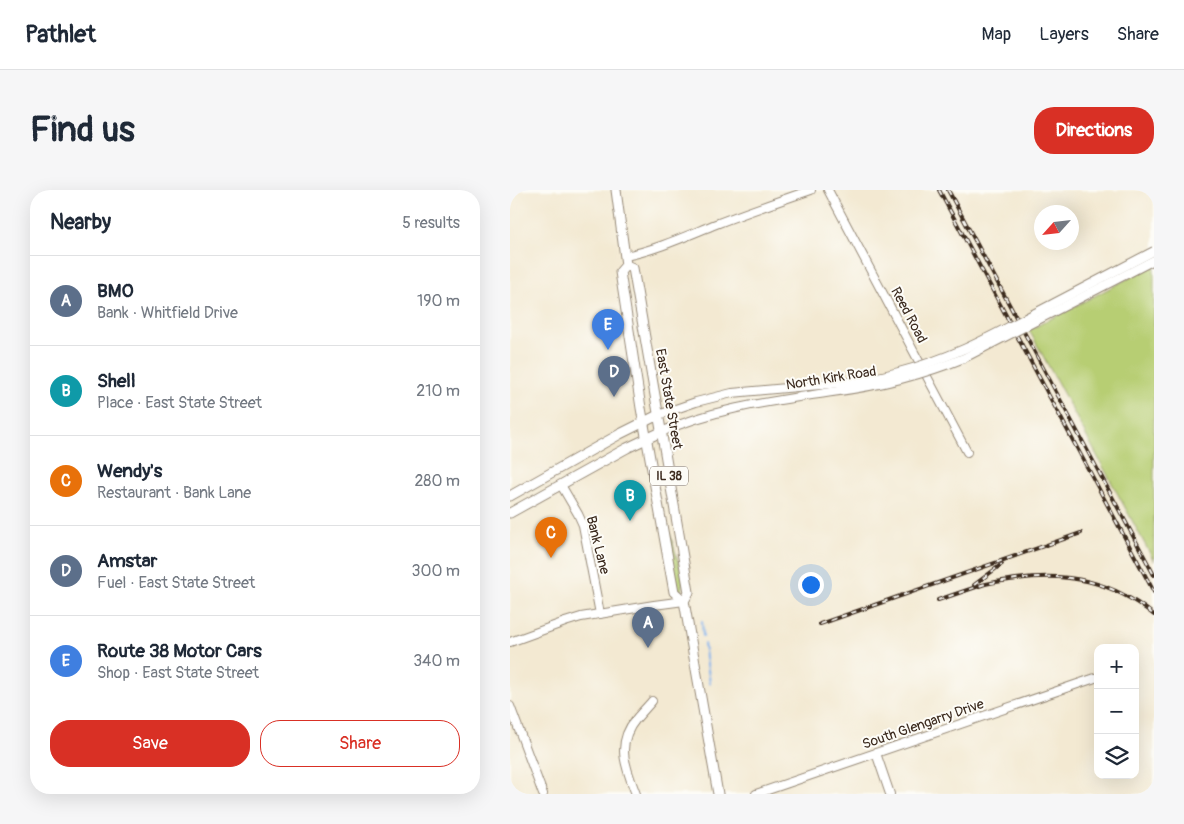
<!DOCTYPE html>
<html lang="en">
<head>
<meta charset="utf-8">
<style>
	body { margin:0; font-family:Pangolin,sans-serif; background:#f6f6f7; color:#1f2937 }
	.controls { position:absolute; right:15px; bottom:15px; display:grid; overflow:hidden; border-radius:10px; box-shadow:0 5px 20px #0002 }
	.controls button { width:45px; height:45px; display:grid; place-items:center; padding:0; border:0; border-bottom:1px solid #e0e1e3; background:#fff; color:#1f2937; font:25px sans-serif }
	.compass { position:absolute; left:524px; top:15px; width:45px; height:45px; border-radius:50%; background:#fff; box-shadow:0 5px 20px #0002; rotate:243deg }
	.you { position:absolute; left:300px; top:394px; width:18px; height:18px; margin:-12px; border:4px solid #fff; border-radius:50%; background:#1a73e8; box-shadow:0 0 0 8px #1a73e833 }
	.badge { display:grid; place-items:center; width:32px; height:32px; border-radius:50%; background:#d93025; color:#fff; font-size:16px; font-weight:700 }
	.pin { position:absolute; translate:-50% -41px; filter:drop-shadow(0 1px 2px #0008) }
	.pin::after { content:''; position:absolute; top:26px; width:18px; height:15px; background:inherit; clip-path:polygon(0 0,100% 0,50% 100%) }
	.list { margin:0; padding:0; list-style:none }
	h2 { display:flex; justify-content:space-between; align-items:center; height:65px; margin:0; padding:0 20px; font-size:21px }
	h2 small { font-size:16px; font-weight:400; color:#747a83 }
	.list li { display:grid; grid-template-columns:32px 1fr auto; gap:15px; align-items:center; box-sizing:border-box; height:90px; padding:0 20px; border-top:1px solid #e0e1e3 }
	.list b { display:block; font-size:19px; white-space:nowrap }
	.list p { margin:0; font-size:16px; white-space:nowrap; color:#747a83 }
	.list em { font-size:16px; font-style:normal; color:#747a83 }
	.actions { display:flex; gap:10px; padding:15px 20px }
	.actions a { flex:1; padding:11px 0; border:1px solid #d93025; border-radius:20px; text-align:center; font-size:18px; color:#d93025 }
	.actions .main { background:#d93025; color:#fff }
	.icon { flex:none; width:28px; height:28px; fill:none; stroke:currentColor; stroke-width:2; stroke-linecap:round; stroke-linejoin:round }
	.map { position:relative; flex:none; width:644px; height:604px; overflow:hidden; border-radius:20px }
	header { display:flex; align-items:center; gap:30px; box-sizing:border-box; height:70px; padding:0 25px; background:#fff; border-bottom:1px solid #e0e1e3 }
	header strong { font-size:24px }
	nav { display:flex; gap:28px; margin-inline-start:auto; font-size:18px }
	.intro { display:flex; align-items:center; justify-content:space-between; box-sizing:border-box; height:120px; padding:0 30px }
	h1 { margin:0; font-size:35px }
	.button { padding:12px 22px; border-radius:20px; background:#d93025; color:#fff; font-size:18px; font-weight:700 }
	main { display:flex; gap:30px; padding:0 30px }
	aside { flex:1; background:#fff; border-radius:20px; box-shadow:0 5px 20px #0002 }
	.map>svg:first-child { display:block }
	.green { fill:#b7ce73; stroke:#797c48 }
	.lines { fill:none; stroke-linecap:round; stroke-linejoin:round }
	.stream { stroke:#81b3ed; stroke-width:2 }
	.minor-casing { stroke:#978a78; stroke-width:10 }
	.major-casing { stroke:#978a78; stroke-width:11 }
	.minor { stroke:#fff; stroke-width:8 }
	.major { stroke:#fff; stroke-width:9 }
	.rail-casing { stroke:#3b2a1e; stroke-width:4 }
	.rail { stroke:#fdfcf7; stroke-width:2; stroke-dasharray:5.5; stroke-linecap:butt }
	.minor-bridge-casing { stroke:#978a78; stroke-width:10; stroke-linecap:butt }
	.minor-bridge { stroke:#fff; stroke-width:8 }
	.labels { text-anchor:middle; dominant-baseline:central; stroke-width:4; stroke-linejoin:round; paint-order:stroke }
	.shield { fill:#fdfcf7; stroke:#75695f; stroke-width:1 }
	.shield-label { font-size:12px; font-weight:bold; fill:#3b2a1e }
	.street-label { font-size:14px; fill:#3b2a1e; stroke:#fdfcf7 }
</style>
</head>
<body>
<header>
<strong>Pathlet</strong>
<nav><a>Map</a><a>Layers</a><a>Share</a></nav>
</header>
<div class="intro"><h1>Find us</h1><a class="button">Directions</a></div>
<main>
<aside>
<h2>Nearby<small>5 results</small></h2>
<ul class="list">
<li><span class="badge" style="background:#5c6f8a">A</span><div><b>BMO</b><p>Bank · Whitfield Drive</p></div><em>190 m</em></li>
<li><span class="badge" style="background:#0f9aa8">B</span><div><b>Shell</b><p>Place · East State Street</p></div><em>210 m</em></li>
<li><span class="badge" style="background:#e8710a">C</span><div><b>Wendy's</b><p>Restaurant · Bank Lane</p></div><em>280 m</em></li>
<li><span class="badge" style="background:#5c6f8a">D</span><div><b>Amstar</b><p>Fuel · East State Street</p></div><em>300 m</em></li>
<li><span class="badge" style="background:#3f7fe0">E</span><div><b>Route 38 Motor Cars</b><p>Shop · East State Street</p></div><em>340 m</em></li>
</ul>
<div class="actions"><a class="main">Save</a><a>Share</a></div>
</aside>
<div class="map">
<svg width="644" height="604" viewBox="0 0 644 604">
	<rect width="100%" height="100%" fill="#fdfcf7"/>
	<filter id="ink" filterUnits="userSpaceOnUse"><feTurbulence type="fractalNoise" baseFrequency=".02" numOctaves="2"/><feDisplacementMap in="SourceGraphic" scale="10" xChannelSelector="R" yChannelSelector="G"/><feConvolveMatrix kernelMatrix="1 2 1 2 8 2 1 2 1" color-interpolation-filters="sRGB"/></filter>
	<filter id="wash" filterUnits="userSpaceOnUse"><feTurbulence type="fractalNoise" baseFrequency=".0096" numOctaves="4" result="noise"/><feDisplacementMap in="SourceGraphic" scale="20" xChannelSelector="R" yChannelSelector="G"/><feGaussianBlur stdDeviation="1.12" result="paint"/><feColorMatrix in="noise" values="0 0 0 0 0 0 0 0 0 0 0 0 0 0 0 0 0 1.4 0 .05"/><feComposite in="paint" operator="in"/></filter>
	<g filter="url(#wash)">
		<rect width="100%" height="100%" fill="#f3e9d2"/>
		<g class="green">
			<polygon points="644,75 644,371 519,140"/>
			<polygon points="155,332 156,332 171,380 173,392 171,401 168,401"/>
		</g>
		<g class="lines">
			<g class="stream">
				<polyline points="192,431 193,446"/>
				<polyline points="194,454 200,493"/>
			</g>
		</g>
	</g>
	<g filter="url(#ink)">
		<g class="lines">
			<g class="minor-casing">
				<g id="minor">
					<polyline points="318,0 457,262"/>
					<path d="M115 66C146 60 176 46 206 34 237 22 269 11 301 0"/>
					<polyline points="148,225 186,212 222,203 321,194"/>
					<path d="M151 242C205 218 264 211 322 202"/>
					<polyline points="51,295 68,324 73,335 90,424"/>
					<polyline points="0,452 55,432 71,427 144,415 174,411"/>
					<polyline points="0,516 33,604"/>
					<polyline points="366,563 380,604"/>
					<path d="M126 604C116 578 105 554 126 529 131 523 137 517 142 511"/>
					<polyline points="246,604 588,487"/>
				</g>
			</g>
			<g class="major-casing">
				<g id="major">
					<polyline points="106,0 116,75"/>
					<polyline points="116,75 110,82 131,218 164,402 174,411 208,604"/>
					<polyline points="116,75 123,78 179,402 174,411"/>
					<polyline points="0,306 110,244 148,225"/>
					<polyline points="0,323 117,258 151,242"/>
				</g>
			</g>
			<use href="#minor" class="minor"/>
			<use href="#major" class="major"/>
			<g class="rail-casing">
				<g id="rail">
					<polyline points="429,0 644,402"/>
					<polyline points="438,0 644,385"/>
					<polyline points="464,395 492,374"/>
					<path d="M428 410C443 405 457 400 472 395 483 392 495 391 506 389 559 382 602 391 644 425"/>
					<polyline points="310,434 571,343"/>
				</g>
			</g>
			<use href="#rail" class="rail"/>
			<g class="minor-bridge-casing">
				<g id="minor-bridge">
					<path d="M321 194C367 190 411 178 454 159 479 148 504 134 529 121 567 101 606 81 644 61"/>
					<path d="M322 202C369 196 410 186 454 168L644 70"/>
				</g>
			</g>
			<use href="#minor-bridge" class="minor-bridge"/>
		</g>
	</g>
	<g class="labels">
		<rect class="shield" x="140" y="276.5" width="38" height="19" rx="4"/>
		<g class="shield-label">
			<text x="159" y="286">IL 38</text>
		</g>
		<g class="street-label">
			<text transform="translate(399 125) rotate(62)">Reed Road</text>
			<text transform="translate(321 188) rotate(-9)">North Kirk Road</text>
			<text transform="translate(159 209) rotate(80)">East State Street</text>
			<text transform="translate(88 355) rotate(76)">Bank Lane</text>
			<text transform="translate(413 534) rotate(-19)">South Glengarry Drive</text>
		</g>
	</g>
</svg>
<div class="controls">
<button>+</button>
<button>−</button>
<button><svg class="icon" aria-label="layers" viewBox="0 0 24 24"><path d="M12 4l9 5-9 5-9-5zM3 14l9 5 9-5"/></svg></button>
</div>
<svg class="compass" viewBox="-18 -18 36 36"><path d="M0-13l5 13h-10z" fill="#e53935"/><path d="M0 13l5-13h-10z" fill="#747a83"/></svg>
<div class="you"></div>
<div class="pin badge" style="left:138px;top:458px;background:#5c6f8a">A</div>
<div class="pin badge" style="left:120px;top:331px;background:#0f9aa8">B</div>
<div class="pin badge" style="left:41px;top:368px;background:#e8710a">C</div>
<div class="pin badge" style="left:104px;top:207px;background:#5c6f8a">D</div>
<div class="pin badge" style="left:98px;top:160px;background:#3f7fe0">E</div>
</div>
</main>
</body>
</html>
